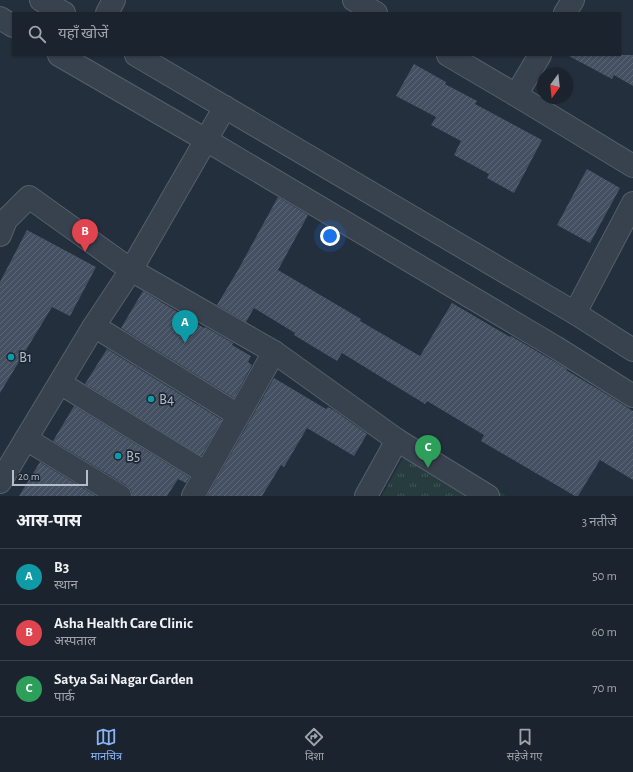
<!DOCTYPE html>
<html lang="hi">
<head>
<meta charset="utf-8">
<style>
	body { margin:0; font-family:"Alegreya Sans","Noto Sans Devanagari",sans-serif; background:#242b36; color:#f1f3f6 }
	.compass { position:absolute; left:537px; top:68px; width:36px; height:36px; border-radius:50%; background:#1b232e; box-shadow:0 1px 3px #0004; rotate:195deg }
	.scale { position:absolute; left:12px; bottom:10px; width:76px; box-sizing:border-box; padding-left:4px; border:2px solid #b4bcc9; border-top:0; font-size:11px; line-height:14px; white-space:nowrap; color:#b4bcc9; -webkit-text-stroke:3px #1d2633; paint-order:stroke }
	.you { position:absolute; left:330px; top:236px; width:14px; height:14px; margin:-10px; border:3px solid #fff; border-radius:50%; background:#1a73e8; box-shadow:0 0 0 6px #1a73e833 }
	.badge { display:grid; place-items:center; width:26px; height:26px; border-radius:50%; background:#8ab4f8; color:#fff; font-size:13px; font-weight:700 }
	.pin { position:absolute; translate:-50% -33px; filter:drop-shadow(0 1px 2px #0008) }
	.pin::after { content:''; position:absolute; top:21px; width:14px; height:12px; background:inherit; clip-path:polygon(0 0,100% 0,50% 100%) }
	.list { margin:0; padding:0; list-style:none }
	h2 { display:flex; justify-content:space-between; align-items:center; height:52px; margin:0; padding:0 16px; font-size:17px }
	h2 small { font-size:13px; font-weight:400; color:#a0a4aa }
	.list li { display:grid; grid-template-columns:26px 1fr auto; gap:12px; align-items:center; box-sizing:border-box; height:56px; padding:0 16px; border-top:1px solid #39404a }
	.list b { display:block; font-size:15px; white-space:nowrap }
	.list p { margin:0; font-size:13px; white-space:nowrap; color:#a0a4aa }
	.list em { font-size:13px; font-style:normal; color:#a0a4aa }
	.icon { flex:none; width:22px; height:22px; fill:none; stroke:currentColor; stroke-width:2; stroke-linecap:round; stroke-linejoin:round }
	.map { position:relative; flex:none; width:633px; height:496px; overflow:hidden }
	.search { position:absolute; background:#1b232e; box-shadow:0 1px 3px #0004; left:12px; right:12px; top:12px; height:44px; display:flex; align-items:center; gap:10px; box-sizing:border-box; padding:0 14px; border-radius:0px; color:#a0a4aa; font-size:15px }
	.sheet { height:220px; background:#1b232e }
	nav { display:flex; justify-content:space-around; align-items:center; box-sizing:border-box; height:56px; border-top:1px solid #39404a; background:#1b232e; font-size:11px; color:#a0a4aa }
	nav a { display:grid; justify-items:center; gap:2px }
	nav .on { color:#8ab4f8 }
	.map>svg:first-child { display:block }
	.grass { fill:url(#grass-tufts) }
	.building { fill:url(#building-hatch) }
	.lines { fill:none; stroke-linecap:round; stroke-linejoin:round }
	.street-casing { stroke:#565f6c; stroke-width:24 }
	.street { stroke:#38414e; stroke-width:22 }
	.culture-dot { fill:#0f9aa8; stroke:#1d2633; stroke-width:1.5 }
	.labels { text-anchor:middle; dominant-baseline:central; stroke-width:3.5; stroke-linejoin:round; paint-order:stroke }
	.poi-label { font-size:15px; fill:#b4bcc9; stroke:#1d2633; text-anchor:start }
</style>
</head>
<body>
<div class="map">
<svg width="633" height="496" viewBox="0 0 633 496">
	<defs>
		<pattern id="grass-tufts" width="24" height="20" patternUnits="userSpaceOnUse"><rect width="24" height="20" fill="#263c3f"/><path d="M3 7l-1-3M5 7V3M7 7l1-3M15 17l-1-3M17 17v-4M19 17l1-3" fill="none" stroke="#435659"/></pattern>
		<pattern id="building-hatch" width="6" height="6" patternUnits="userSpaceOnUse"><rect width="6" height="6" fill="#455162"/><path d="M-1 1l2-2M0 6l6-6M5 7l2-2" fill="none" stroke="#5d6877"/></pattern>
	</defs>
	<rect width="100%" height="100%" fill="#242f3e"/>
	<polygon class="grass" points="413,440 506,496 382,496"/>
	<g class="building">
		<polygon points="567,55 633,55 633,86 614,75 612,79"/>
		<polygon points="414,64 446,82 445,84 477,101 475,104 542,140 514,193 487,178 489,174 454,155 461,141 431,125 436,117 396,96"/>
		<polygon points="587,169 620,188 590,243 557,225"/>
		<polygon points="278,197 308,215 278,270 361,319 360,321 420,356 452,303 510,337 511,336 567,369 566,370 606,394 633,411 633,480 600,460 578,496 575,496 481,441 484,435 427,401 425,404 342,353 337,361 294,335 295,333 254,308 246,322 217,305 238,270"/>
		<polygon points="27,230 96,267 70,316 52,307 0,393 0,282"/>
		<polygon points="143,291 204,328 205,327 233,343 232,345 251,356 248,362 252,365 234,398 121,328"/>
		<polygon points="107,349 222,420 201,456 85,384"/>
		<polygon points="274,378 326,409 328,407 335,411 367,434 354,456 307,428 284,467 281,465 262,496 207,496"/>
		<polygon points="74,406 189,477 186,483 178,479 167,496 132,496 131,490 126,485 53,441"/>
		<polygon points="40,462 96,496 19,496"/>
	</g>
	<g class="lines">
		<g class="street-casing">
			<g id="street">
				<polyline points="41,0 64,13"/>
				<polyline points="354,0 376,13"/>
				<polyline points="107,13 114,0"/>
				<polyline points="565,13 573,0"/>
				<polyline points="0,18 13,26"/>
				<polyline points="59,55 206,140 555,347 633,396"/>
				<polyline points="136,55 575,313 633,350"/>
				<polyline points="448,55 516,95 633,166"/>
				<polyline points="516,95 540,55"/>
				<polyline points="0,235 6,220 29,197 131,270 274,352"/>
				<polyline points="575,313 633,203"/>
				<polyline points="94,326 238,415"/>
				<polyline points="60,383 206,473"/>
				<polyline points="26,439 120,496"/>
				<polyline points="0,482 94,326 131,270 225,107"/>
				<polyline points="193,496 274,352 397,440 488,496"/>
				<polyline points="366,496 397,440"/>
			</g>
		</g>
		<use href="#street" class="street"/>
	</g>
	<g class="culture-dot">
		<circle cx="11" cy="357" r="4"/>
		<circle cx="151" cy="399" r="4"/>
		<circle cx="118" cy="456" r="4"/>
	</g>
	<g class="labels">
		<g class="poi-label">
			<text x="19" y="357">B1</text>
			<text x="159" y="399">B4</text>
			<text x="126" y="456">B5</text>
		</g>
	</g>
</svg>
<svg class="compass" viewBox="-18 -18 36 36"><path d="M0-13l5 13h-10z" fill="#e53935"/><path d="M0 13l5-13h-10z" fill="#a0a4aa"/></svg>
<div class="scale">20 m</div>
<div class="you"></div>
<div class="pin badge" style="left:185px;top:343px;background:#0f9aa8">A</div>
<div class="pin badge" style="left:85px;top:252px;background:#e0444e">B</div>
<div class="pin badge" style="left:428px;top:468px;background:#2e9e5b">C</div>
<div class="search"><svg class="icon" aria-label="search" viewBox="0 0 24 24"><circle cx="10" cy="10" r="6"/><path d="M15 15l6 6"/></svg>यहाँ खोजें</div>
</div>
<section class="sheet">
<h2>आस-पास<small>3 नतीजे</small></h2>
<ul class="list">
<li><span class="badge" style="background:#0f9aa8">A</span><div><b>B3</b><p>स्थान</p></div><em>50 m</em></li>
<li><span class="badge" style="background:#e0444e">B</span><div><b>Asha Health Care Clinic</b><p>अस्पताल</p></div><em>60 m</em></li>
<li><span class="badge" style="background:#2e9e5b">C</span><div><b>Satya Sai Nagar Garden</b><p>पार्क</p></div><em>70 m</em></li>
</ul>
</section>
<nav>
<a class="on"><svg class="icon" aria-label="map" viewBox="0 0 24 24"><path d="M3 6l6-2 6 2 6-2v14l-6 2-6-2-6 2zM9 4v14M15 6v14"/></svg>मानचित्र</a>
<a><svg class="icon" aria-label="directions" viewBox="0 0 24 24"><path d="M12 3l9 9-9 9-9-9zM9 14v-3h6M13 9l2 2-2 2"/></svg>दिशा</a>
<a><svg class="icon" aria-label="saved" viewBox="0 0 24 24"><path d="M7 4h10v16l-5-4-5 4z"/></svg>सहेजे गए</a>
</nav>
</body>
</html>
